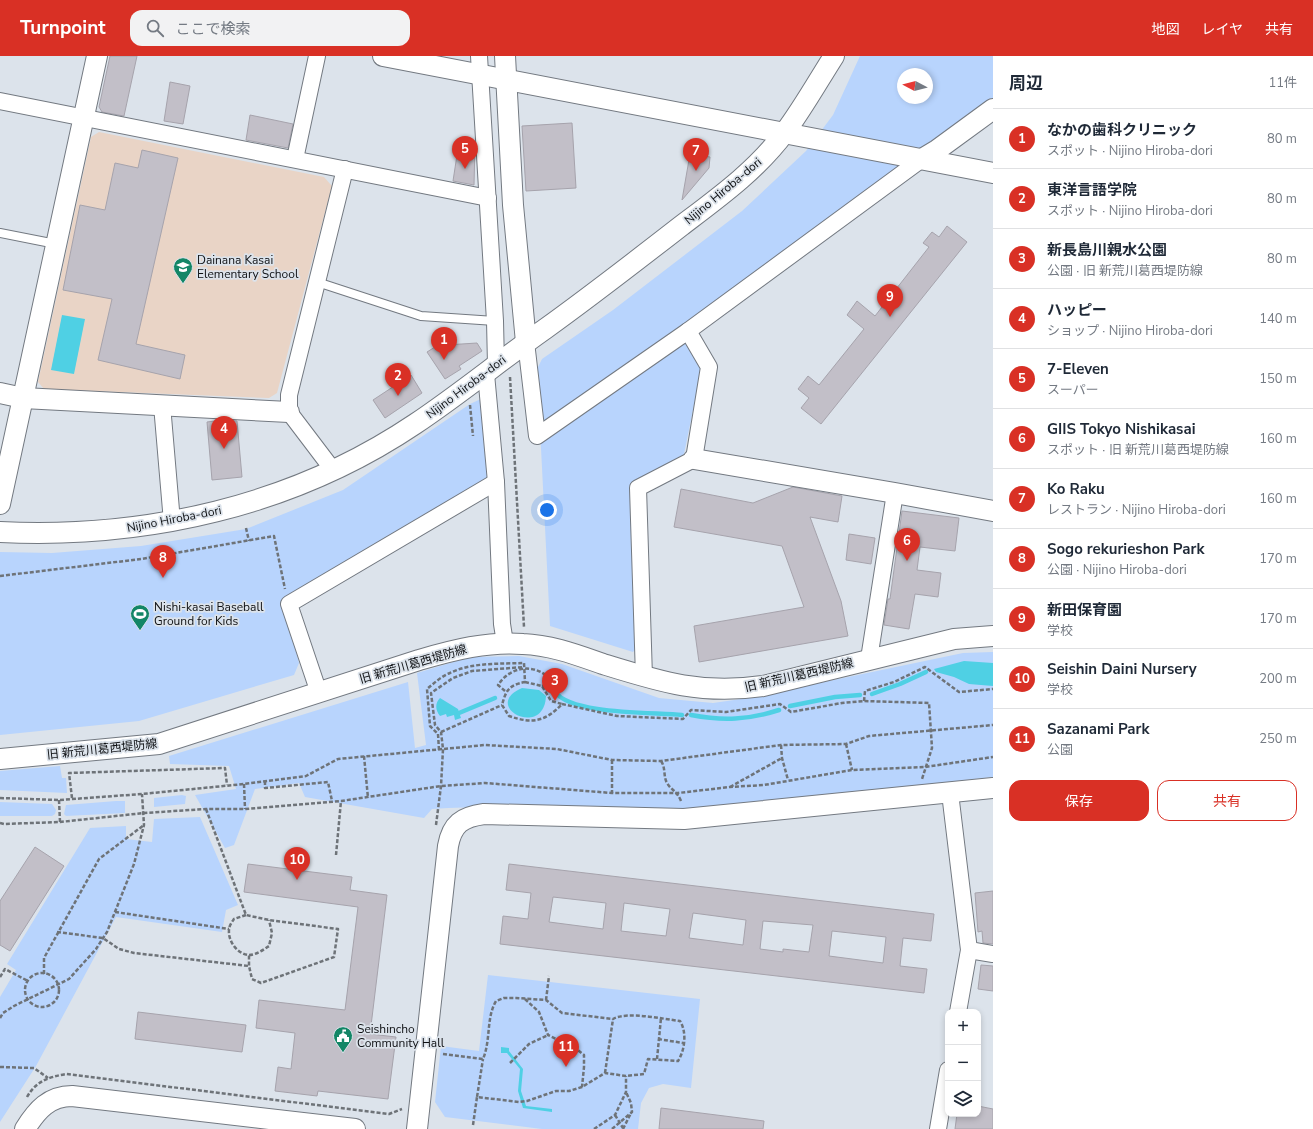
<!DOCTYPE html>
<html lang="ja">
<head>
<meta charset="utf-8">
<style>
	body { margin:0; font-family:"Nunito Sans","Noto Sans JP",sans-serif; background:#f2f2f3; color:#1f2937 }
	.controls { position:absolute; right:12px; bottom:12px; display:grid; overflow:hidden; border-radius:8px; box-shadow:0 2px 6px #0003 }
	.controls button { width:36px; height:36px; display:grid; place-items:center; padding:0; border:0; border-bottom:1px solid #e0e1e3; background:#fff; color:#1f2937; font:20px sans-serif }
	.compass { position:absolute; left:897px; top:12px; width:36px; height:36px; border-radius:50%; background:#fff; box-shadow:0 2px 6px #0003; rotate:277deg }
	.you { position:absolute; left:547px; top:454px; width:14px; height:14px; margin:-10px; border:3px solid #fff; border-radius:50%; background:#1a73e8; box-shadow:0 0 0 6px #1a73e833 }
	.badge { display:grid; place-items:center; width:26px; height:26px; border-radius:50%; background:#d93025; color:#fff; font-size:13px; font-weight:700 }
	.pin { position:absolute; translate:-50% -33px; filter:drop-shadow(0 1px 2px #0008) }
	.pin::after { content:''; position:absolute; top:21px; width:14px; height:12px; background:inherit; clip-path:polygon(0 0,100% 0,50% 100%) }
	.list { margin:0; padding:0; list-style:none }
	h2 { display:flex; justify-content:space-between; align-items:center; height:52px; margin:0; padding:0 16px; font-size:17px }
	h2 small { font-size:13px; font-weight:400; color:#747a83 }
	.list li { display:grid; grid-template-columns:26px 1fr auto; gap:12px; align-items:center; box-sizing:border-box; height:60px; padding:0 16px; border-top:1px solid #e0e1e3 }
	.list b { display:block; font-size:15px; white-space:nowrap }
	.list p { margin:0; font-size:13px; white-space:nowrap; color:#747a83 }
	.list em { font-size:13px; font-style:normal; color:#747a83 }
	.actions { display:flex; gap:8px; padding:12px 16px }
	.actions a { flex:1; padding:9px 0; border:1px solid #d93025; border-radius:12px; text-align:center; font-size:14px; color:#d93025 }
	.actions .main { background:#d93025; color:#fff }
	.icon { flex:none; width:22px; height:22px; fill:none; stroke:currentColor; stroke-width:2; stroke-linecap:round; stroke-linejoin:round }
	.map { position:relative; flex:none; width:993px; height:1073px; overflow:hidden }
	header { display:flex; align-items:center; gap:24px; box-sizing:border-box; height:56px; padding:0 20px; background:#d93025; color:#fff }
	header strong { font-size:19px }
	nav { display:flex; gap:22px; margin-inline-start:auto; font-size:14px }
	.search { width:280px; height:36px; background:#f2f2f3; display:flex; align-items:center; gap:10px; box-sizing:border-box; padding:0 14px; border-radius:12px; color:#747a83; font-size:15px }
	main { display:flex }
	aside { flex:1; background:#fff }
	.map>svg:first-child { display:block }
	.education { fill:#e9d4c6 }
	.green { fill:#b8d4fd; fill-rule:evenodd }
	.water { fill:#4fd0e4 }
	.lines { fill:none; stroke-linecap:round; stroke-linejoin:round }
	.stream { stroke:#4fd0e4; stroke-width:4.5 }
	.building { fill:#c2bfc8; stroke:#a6a3ac; fill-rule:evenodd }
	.service-casing { stroke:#737981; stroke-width:10 }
	.minor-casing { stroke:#737981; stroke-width:18 }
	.tertiary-casing { stroke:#737981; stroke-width:22 }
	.path { stroke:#6e7378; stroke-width:2.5; stroke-dasharray:4 2; stroke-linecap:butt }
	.service { stroke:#fff; stroke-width:8 }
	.minor { stroke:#fff; stroke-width:16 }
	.tertiary { stroke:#fff; stroke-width:20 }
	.labels { text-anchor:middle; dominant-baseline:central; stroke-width:3.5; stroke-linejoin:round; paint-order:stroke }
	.street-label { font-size:12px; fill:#0f1114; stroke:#dce3eb }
	.poi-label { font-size:12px; fill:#0f1114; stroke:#dce3eb; text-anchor:start }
</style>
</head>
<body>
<header>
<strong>Turnpoint</strong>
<div class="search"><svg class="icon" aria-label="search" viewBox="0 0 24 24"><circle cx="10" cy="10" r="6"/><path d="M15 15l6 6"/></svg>ここで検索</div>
<nav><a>地図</a><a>レイヤ</a><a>共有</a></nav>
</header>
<main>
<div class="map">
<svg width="993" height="1073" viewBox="0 0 993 1073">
	<rect width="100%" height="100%" fill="#dce3eb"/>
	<polygon class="education" points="99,76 324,121 332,130 277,337 269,342 44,333 38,326 91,81"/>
	<g class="green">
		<path d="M860 0H993V47L682 278 702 310 683 403 630 430 637 591 633 596 550 570 537 313 542 303 613 254 742 155 806 95 833 59ZM903 18H927V42H903Z"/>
		<polygon points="483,342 495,426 283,546 299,607 294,619 139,665 0,679 0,496 52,497 141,490 246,473 343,434 470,348"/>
		<path d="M993 596V721L699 754C610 757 521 747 432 753L424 762 305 741 299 727 255 733 234 789 225 792 195 739 236 733 229 710 170 708 169 700 408 626 415 692 426 689 417 617 470 601 519 600 562 608 659 642 713 647 748 642 963 597Z"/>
		<polygon points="60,710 62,722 66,722 67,737 0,734 0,715"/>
		<polygon points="182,739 186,740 185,748 154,751 154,742"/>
		<polygon points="116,745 125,745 125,757 66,760 64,758 66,749"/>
		<polygon points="0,746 52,748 56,754 55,758 52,760 0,760"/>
		<polygon points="200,761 238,849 226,854 222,876 116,861 36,1010 0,1066 0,941 16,914 7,908 90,772 126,770 126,783 152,786 154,763"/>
		<polygon points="488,919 700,943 691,1032 663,1028 649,1032 641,1047 638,1073 542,1073 445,1061 435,1046 441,990 479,995"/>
	</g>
	<g class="water">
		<polygon points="62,259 85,263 74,318 51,314"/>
		<polygon points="964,605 993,607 993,630 969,628 954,621 936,616 934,613"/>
		<path d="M522 632 539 634 546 640C544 684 480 650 522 632Z"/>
		<path d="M440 642 458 653 461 662 455 664 454 659 447 661 446 658 440 660C435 654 435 647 440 642Z"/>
		<polygon points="501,991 509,992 509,995 523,1013 521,1035 526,1050 552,1053 552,1056 523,1052 518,1035 520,1013 507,997 501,997"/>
	</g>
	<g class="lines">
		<g class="stream">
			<path d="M555 636C572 659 655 656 682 659"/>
			<polyline points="872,638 900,628 926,616"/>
			<polyline points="790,650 835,641 860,639"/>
			<polyline points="459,657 495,642"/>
			<path d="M691 659C723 665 748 664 779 654"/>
		</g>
	</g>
	<g class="building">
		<polygon points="110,0 137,0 124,60 102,56 99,51"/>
		<polygon points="170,26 190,30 183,68 164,65"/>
		<polygon points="250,59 293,68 288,92 246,84"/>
		<polygon points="572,67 576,132 526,135 522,70"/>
		<polygon points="459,86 475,89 474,129 453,125"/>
		<polygon points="142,94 178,102 136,288 185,299 180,323 98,304 112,243 63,234 80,149 105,154 115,107 138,112"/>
		<polygon points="690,98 710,101 709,112 682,144"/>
		<polygon points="947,170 967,186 821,368 801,352 809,342 798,333 808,320 819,329 864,273 847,259 857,245 875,260 929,191 923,187 932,176 939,181"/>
		<polygon points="443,286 446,289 477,287 482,295 459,310 461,313 445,323 427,296"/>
		<polygon points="411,319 422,337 385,362 373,344"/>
		<polygon points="223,364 237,365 242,421 212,424 207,366"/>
		<polygon points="793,431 842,440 838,466 810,461 841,545 848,580 699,606 694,570 804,551 782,490 674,471 681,433 753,447"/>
		<polygon points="902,455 959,462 955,495 920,491 917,514 941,517 938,541 915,538 909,573 884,569 888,543 890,543"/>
		<polygon points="849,478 875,482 871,508 846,504"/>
		<polygon points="35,791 64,810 10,895 0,889 0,845"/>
		<polygon points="248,808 352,821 350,834 387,839 370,978 396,981 388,1043 318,1035 317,1040 275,1035 278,1011 291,1013 295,977 256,972 259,944 345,954 358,851 244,836"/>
		<path d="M509 808 934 858 931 885 903 882 900 910 927 913 924 937 500 888 503 860 528 863 531 837 506 834ZM553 841 606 847 603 873 549 866ZM624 847 670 853 666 880 621 875ZM693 857 746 864 743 889 689 882ZM763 865 813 869 809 896 783 893V896L760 893ZM832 875 886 881 883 907 829 900Z"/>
		<polygon points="993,835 993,888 983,887 982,875 978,876 975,837"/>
		<polygon points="981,909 993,910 993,935 978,933"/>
		<polygon points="138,956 246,969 242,996 135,983"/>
		<polygon points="978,1050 993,1053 993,1073 955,1073 957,1058 978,1058"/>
		<polygon points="661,1052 764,1065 763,1073 659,1073"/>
	</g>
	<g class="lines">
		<g class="service-casing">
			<g id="service">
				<polyline points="0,177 56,188"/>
				<polyline points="317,226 421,260 495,265"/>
			</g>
		</g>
		<g class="minor-casing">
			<g id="minor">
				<polyline points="479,0 495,265 496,309"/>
				<polyline points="0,45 488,142"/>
				<polyline points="295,103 317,0"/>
				<polyline points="526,286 537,380 688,275 922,103"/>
				<polyline points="486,318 496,426 502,568 505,587"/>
				<polyline points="162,349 172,466"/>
				<polyline points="333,414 289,356 289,339 345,113"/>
				<polyline points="869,603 895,437"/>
				<polyline points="644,621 638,432 694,403 709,311 688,275"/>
				<polyline points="319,637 289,548 496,426"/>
				<polyline points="950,737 969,894 958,956"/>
				<polyline points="969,894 993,898"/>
				<polyline points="938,1073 948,1014"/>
			</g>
		</g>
		<g class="tertiary-casing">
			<g id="tertiary">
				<polyline points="383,0 993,117"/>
				<polyline points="505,0 513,149 526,286"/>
				<polyline points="922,103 937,94 993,53"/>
				<polyline points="0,337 23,342 289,356"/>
				<polyline points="694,403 895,437 993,455"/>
				<polyline points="0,448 97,0"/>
				<path d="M0 476C146 483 293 450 415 368 460 338 501 304 545 273 591 240 636 205 681 170 718 142 757 114 785 76 803 52 818 25 834 0"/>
				<path d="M0 703 159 688 419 604C453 594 488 585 523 588 551 589 577 599 603 608 661 626 701 639 763 630L954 583 993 580"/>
				<path d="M25 1073C37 1054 49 1040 72 1040L355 1073"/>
				<path d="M417 1073 448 790C452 768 462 761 484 758L684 763 993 732"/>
			</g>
		</g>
		<g class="path">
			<polyline points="510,321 524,571"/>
			<polyline points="470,349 473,380"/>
			<polyline points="246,472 249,485"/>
			<polyline points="0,520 141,503 274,480 285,533"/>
			<path d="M525 626 542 630 551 645 562 648C545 666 532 668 509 660L502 649C506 634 509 629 525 626Z"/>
			<path d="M505 635 498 629C512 608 538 607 554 627L542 630"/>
			<polyline points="864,645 865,635 894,626 925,611 959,636 993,633"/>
			<polyline points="562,648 617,660 683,663 691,654 726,656 780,648 791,656 842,647 864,645 929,647 932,692 922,723"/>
			<polyline points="441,676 502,649"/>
			<polyline points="846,688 852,714"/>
			<polyline points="781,689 782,702 788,724"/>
			<path d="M439 694 438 678 430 670 427 633C434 627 442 620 450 617 472 606 501 608 524 607L525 626"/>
			<polyline points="364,700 368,742"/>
			<polyline points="612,704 612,737"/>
			<path d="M661 705C666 712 663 720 667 727 671 734 677 735 681 745"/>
			<polyline points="265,725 265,732 328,726 332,745"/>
			<polyline points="244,728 245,753"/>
			<polyline points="730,731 782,702"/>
			<polyline points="0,742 59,744 142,738 244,728 306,720 338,703 485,689 557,693 612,704 661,705 781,689 846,688 869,680 993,669"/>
			<polyline points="72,742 69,717 225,712 227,729"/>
			<polyline points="59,744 60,766"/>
			<polyline points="206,753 246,859 269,864 338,873 334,901 261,927 252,923 249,910 249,899"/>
			<polyline points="0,767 4,768 60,766 144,757 206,753 245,753 341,745 441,730 485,727 612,737 678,737 730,731 764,729 852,714 925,711 993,701"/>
			<polyline points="436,769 441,730 443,693 441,676 435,669 431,637 453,622 472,615 524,611"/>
			<polyline points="336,799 341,745"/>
			<polyline points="115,856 229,873"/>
			<path d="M246 859 234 863C232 866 229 870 229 874 228 885 237 898 249 899 256 899 263 894 269 890L272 877 269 864"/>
			<polyline points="57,876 103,882 119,893 134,897 249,910"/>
			<circle cx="42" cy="934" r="17"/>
			<polyline points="44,918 44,902 99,803 144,769"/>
			<polyline points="0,921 5,913 28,925"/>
			<polyline points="525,943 539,956 548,979 575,992 584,999 584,1011 582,1031"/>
			<polyline points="546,944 549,920"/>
			<polyline points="0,962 3,957 14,950 69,923 96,893 107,876 134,808 144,769 142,738"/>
			<polyline points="658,983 683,987"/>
			<path d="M443 998 483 1003C491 984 486 962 496 945L504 942H516L546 944 562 957 613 963C627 955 663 963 680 965 687 976 685 994 678 1005L648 1003 644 1018 626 1020 605 1017 582 1031 569 1035H556L527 1045 519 1046 477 1041 483 1003"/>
			<polyline points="657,1003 661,962"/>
			<polyline points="510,1007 529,988 548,979"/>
			<polyline points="0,1011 34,1012 48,1022"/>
			<polyline points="605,1017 613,963"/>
			<path d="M27 1041C36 1025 49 1021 66 1018L389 1058 402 1053"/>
			<polyline points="615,1059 623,1072"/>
			<polyline points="473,1069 477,1041"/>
			<polyline points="594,1073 615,1059 626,1036 626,1020"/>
			<polyline points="612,1073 632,1056 631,1047 626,1036"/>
			<polyline points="623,1073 631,1057"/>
		</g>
		<use href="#service" class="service"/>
		<use href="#minor" class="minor"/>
		<use href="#tertiary" class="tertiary"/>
	</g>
	<defs>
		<g id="school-pin" transform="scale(1)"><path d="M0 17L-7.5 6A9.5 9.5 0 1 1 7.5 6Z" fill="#138666" stroke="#dce3eb"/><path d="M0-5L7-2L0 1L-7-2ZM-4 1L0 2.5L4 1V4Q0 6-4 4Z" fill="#fff"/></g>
		<g id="stadium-pin" transform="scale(1)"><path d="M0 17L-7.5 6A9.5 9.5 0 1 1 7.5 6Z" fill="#138666" stroke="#dce3eb"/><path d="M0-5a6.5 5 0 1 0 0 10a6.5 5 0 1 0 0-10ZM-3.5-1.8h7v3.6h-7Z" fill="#fff"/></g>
		<g id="civic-pin" transform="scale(1)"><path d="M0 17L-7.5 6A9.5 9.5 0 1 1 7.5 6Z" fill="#138666" stroke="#dce3eb"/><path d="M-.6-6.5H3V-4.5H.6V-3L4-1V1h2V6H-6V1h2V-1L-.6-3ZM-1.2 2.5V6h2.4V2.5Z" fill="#fff"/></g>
	</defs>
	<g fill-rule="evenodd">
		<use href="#school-pin" x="183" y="211"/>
		<use href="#stadium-pin" x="140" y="558"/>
		<use href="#civic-pin" x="343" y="980"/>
	</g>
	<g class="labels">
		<g class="street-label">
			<text transform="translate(723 135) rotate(-40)">Nijino Hiroba-dori</text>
			<text transform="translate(466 331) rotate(-37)">Nijino Hiroba-dori</text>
			<text transform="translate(174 463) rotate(-11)">Nijino Hiroba-dori</text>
			<text transform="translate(413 608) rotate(-16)">旧 新荒川葛西堤防線</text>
			<text transform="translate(799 619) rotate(-13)">旧 新荒川葛西堤防線</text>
			<text transform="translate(102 693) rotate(-6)">旧 新荒川葛西堤防線</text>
		</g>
		<g class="poi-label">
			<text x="197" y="204">Dainana Kasai<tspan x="197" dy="14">Elementary School</tspan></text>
			<text x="154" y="551">Nishi-kasai Baseball<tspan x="154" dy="14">Ground for Kids</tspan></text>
			<text x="357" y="973">Seishincho<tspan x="357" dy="14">Community Hall</tspan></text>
		</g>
	</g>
</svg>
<div class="controls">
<button>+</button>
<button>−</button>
<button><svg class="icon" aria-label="layers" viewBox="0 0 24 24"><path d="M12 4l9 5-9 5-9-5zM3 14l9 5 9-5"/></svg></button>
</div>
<svg class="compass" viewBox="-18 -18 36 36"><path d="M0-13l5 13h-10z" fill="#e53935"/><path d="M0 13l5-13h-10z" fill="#747a83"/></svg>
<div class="you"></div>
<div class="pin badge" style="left:444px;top:304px">1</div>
<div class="pin badge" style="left:398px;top:340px">2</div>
<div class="pin badge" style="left:555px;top:645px">3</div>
<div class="pin badge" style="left:224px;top:393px">4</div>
<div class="pin badge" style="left:465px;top:113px">5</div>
<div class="pin badge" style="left:907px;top:505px">6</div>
<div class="pin badge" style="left:696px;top:115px">7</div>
<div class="pin badge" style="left:163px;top:522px">8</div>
<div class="pin badge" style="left:890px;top:261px">9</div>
<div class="pin badge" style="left:297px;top:824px">10</div>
<div class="pin badge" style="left:566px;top:1011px">11</div>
</div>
<aside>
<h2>周辺<small>11件</small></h2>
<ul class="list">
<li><span class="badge">1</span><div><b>なかの歯科クリニック</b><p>スポット · Nijino Hiroba-dori</p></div><em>80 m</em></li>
<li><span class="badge">2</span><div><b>東洋言語学院</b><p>スポット · Nijino Hiroba-dori</p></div><em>80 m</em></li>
<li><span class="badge">3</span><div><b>新長島川親水公園</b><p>公園 · 旧 新荒川葛西堤防線</p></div><em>80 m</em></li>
<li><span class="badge">4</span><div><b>ハッピー</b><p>ショップ · Nijino Hiroba-dori</p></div><em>140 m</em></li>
<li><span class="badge">5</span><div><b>7-Eleven</b><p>スーパー</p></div><em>150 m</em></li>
<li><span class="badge">6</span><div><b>GIIS Tokyo Nishikasai</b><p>スポット · 旧 新荒川葛西堤防線</p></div><em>160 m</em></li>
<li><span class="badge">7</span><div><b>Ko Raku</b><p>レストラン · Nijino Hiroba-dori</p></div><em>160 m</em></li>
<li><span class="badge">8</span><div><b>Sogo rekurieshon Park</b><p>公園 · Nijino Hiroba-dori</p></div><em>170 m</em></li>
<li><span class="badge">9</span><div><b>新田保育園</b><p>学校</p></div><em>170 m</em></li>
<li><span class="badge">10</span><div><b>Seishin Daini Nursery</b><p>学校</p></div><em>200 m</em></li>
<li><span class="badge">11</span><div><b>Sazanami Park</b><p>公園</p></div><em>250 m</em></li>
</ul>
<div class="actions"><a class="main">保存</a><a>共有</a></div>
</aside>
</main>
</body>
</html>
